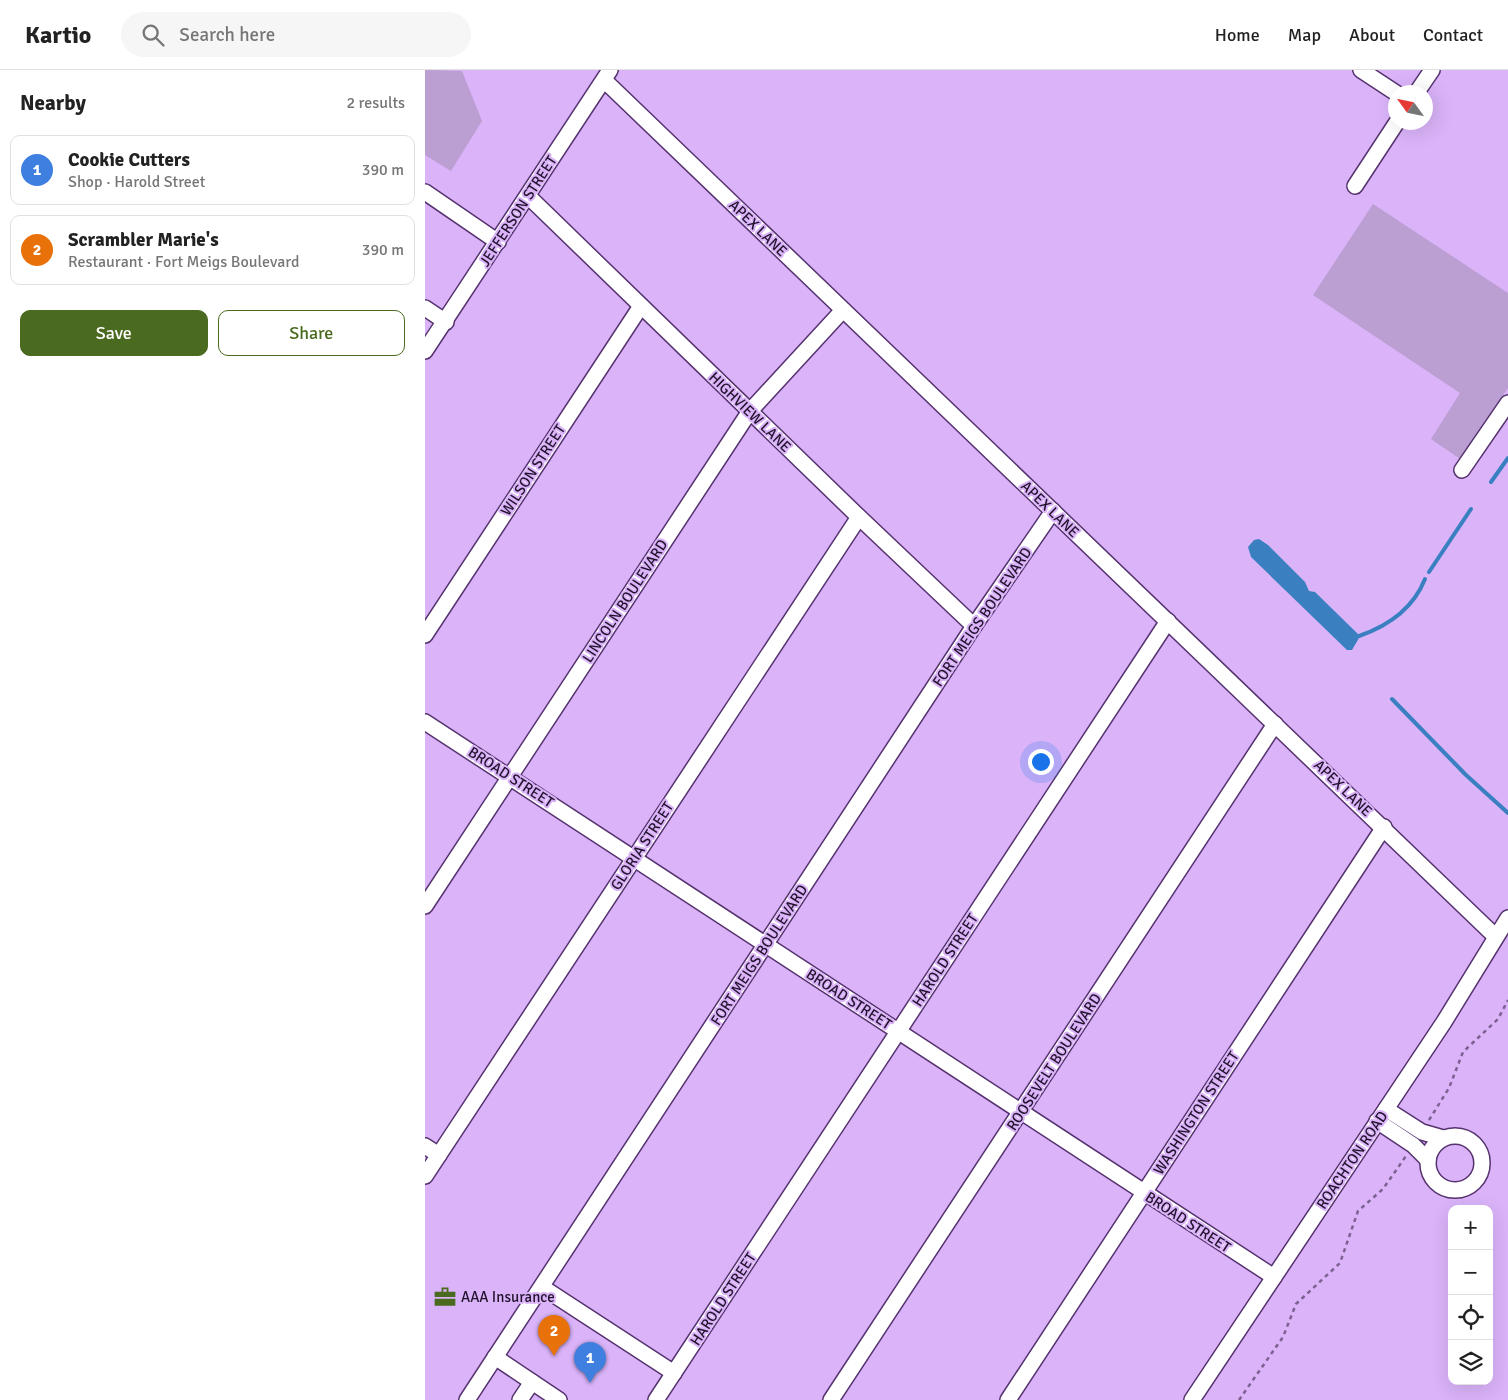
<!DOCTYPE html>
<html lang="en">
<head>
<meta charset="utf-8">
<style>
	body { margin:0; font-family:Signika,sans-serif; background:#f6f6f6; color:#222 }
	.controls { position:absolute; right:15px; bottom:15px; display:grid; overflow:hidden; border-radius:10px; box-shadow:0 5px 20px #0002 }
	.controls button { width:45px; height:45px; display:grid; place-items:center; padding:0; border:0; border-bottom:1px solid #e0e0e0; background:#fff; color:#222; font:25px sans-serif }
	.compass { position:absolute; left:963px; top:15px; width:45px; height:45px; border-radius:50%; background:#fff; box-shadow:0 5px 20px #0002; rotate:303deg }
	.you { position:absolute; left:615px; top:691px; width:18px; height:18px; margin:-12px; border:4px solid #fff; border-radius:50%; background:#1a73e8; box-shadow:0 0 0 8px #1a73e833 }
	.badge { display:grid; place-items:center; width:32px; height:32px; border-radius:50%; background:#4a6a1f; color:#fff; font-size:16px; font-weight:700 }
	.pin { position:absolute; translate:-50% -41px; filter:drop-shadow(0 1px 2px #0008) }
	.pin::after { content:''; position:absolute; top:26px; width:18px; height:15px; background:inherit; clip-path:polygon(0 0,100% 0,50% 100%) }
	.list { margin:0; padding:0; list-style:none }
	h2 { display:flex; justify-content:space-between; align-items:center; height:65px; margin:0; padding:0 20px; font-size:21px }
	h2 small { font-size:16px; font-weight:400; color:#767676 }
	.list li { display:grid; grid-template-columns:32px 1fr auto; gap:15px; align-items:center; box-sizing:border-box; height:70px; margin:0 10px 10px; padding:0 10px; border:1px solid #e0e0e0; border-radius:10px }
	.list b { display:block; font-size:19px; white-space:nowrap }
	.list p { margin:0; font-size:16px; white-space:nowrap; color:#767676 }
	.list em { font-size:16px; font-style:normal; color:#767676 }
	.actions { display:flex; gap:10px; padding:15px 20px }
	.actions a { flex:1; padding:11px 0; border:1px solid #4a6a1f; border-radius:10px; text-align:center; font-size:18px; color:#4a6a1f }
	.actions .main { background:#4a6a1f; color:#fff }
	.icon { flex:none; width:28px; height:28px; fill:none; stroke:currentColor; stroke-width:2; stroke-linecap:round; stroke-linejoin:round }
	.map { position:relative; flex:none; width:1083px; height:1330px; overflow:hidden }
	header { display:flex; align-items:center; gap:30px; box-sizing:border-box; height:70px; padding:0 25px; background:#fff; border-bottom:1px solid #e0e0e0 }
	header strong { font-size:24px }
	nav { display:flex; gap:28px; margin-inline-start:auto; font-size:18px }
	.search { width:350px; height:45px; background:#f6f6f6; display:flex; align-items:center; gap:12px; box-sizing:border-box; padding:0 18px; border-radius:28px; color:#767676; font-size:19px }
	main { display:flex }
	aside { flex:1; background:#fff }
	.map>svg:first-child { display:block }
	.green { fill:#bb9ed2 }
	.water { fill:#3a80c1 }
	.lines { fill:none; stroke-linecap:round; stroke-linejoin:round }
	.stream { stroke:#3a80c1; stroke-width:4 }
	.minor-casing { stroke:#56336f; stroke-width:18 }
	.path { stroke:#7c6291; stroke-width:2.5; stroke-dasharray:4 4; stroke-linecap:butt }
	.minor { stroke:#fff; stroke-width:15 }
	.labels { text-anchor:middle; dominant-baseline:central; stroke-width:4; stroke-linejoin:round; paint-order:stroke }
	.street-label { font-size:15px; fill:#22132d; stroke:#dab3f9 }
	.poi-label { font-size:15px; fill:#22132d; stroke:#dab3f9; text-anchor:start }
</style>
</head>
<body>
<header>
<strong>Kartio</strong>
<div class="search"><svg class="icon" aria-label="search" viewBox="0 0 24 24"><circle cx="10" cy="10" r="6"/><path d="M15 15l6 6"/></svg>Search here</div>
<nav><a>Home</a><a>Map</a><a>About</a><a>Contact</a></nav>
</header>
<main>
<aside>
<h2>Nearby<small>2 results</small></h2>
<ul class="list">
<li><span class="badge" style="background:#3f7fe0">1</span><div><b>Cookie Cutters</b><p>Shop · Harold Street</p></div><em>390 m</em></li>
<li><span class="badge" style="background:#e8710a">2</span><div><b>Scrambler Marie's</b><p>Restaurant · Fort Meigs Boulevard</p></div><em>390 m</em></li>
</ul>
<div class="actions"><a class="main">Save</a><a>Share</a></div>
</aside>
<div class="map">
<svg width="1083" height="1330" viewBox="0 0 1083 1330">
	<rect width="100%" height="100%" fill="#dab3f9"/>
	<g class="green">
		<polygon points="0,0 37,1 57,51 26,101 0,85"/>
		<polygon points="948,134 1083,223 1083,318 1035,389 1006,369 1035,323 888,225"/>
	</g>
	<polygon class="water" points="834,469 843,475 880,512 884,521 890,522 933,564 934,568 927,580 922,580 826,487 823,477 829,470"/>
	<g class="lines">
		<g class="stream">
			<polyline points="1066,412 1083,388"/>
			<polyline points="1004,502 1046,439"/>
			<path d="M934 566C963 556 988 539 1000 509"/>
			<polyline points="967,629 1041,705 1083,743"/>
		</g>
		<g class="minor-casing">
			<g id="minor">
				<polyline points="936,0 971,23"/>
				<polyline points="179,10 1071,867"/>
				<polyline points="992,22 1007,0"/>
				<polyline points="930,116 972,52"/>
				<polyline points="0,122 73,172"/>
				<polyline points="103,126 434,447 549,556"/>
				<polyline points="0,238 21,252"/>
				<polyline points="0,281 185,0"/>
				<polyline points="1037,400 1083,333"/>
				<polyline points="0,565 216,236"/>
				<polyline points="0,652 849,1207"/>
				<polyline points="0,836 325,341 418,240"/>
				<polyline points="961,1039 997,1062 1018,1068"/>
				<polyline points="952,1051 988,1075 1003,1090"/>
				<circle cx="1030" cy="1093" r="27"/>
				<polyline points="0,1076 14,1085"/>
				<polyline points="0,1106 434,447"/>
				<polyline points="117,1217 249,1303"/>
				<polyline points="70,1287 134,1330"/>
				<polyline points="42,1330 549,556 628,441"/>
				<polyline points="95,1330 107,1312"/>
				<polyline points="231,1330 743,551"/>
				<polyline points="406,1330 850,654"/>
				<polyline points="583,1330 959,757"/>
				<polyline points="767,1330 1019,952 1083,848"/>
			</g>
		</g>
		<g class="path">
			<polyline points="1004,1050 1024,1018 1038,982 1073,949 1083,930"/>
			<polyline points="814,1330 858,1267 871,1234 915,1193 933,1141 958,1119 981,1086"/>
		</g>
		<use href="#minor" class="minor"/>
	</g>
	<defs>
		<g id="office-bare" transform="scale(1.725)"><path d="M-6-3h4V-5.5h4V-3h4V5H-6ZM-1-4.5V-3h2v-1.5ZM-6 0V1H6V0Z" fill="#4a6a1f" stroke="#dab3f9" stroke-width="2.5" paint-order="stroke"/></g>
	</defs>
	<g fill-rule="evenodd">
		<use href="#office-bare" x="20" y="1227"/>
	</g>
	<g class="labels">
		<g class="street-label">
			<text transform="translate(93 141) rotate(-57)">JEFFERSON STREET</text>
			<text transform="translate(333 158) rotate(44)">APEX LANE</text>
			<text transform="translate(325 342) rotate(44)">HIGHVIEW LANE</text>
			<text transform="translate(108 400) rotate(-57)">WILSON STREET</text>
			<text transform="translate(625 439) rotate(44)">APEX LANE</text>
			<text transform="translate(200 531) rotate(-57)">LINCOLN BOULEVARD</text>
			<text transform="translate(557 547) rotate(-56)">FORT MEIGS BOULEVARD</text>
			<text transform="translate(86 707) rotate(33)">BROAD STREET</text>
			<text transform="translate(918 718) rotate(44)">APEX LANE</text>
			<text transform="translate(217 776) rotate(-57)">GLORIA STREET</text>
			<text transform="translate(334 885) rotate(-57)">FORT MEIGS BOULEVARD</text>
			<text transform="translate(520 890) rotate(-57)">HAROLD STREET</text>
			<text transform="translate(424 929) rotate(33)">BROAD STREET</text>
			<text transform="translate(629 992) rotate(-57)">ROOSEVELT BOULEVARD</text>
			<text transform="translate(771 1043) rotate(-57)">WASHINGTON STREET</text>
			<text transform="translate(927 1090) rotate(-56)">ROACHTON ROAD</text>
			<text transform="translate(763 1152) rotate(33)">BROAD STREET</text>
			<text transform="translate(298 1229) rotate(-57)">HAROLD STREET</text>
		</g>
		<g class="poi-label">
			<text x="36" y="1227">AAA Insurance</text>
		</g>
	</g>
</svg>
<div class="controls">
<button>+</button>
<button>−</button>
<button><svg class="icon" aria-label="locate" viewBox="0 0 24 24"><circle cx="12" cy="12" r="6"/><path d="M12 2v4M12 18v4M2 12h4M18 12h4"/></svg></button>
<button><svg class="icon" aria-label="layers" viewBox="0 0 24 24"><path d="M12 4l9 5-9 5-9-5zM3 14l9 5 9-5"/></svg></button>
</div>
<svg class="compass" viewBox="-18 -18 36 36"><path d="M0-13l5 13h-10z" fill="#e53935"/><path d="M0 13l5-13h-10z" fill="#767676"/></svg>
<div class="you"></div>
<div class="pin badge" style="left:165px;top:1313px;background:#3f7fe0">1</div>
<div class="pin badge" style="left:129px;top:1286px;background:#e8710a">2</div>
</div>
</main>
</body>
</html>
